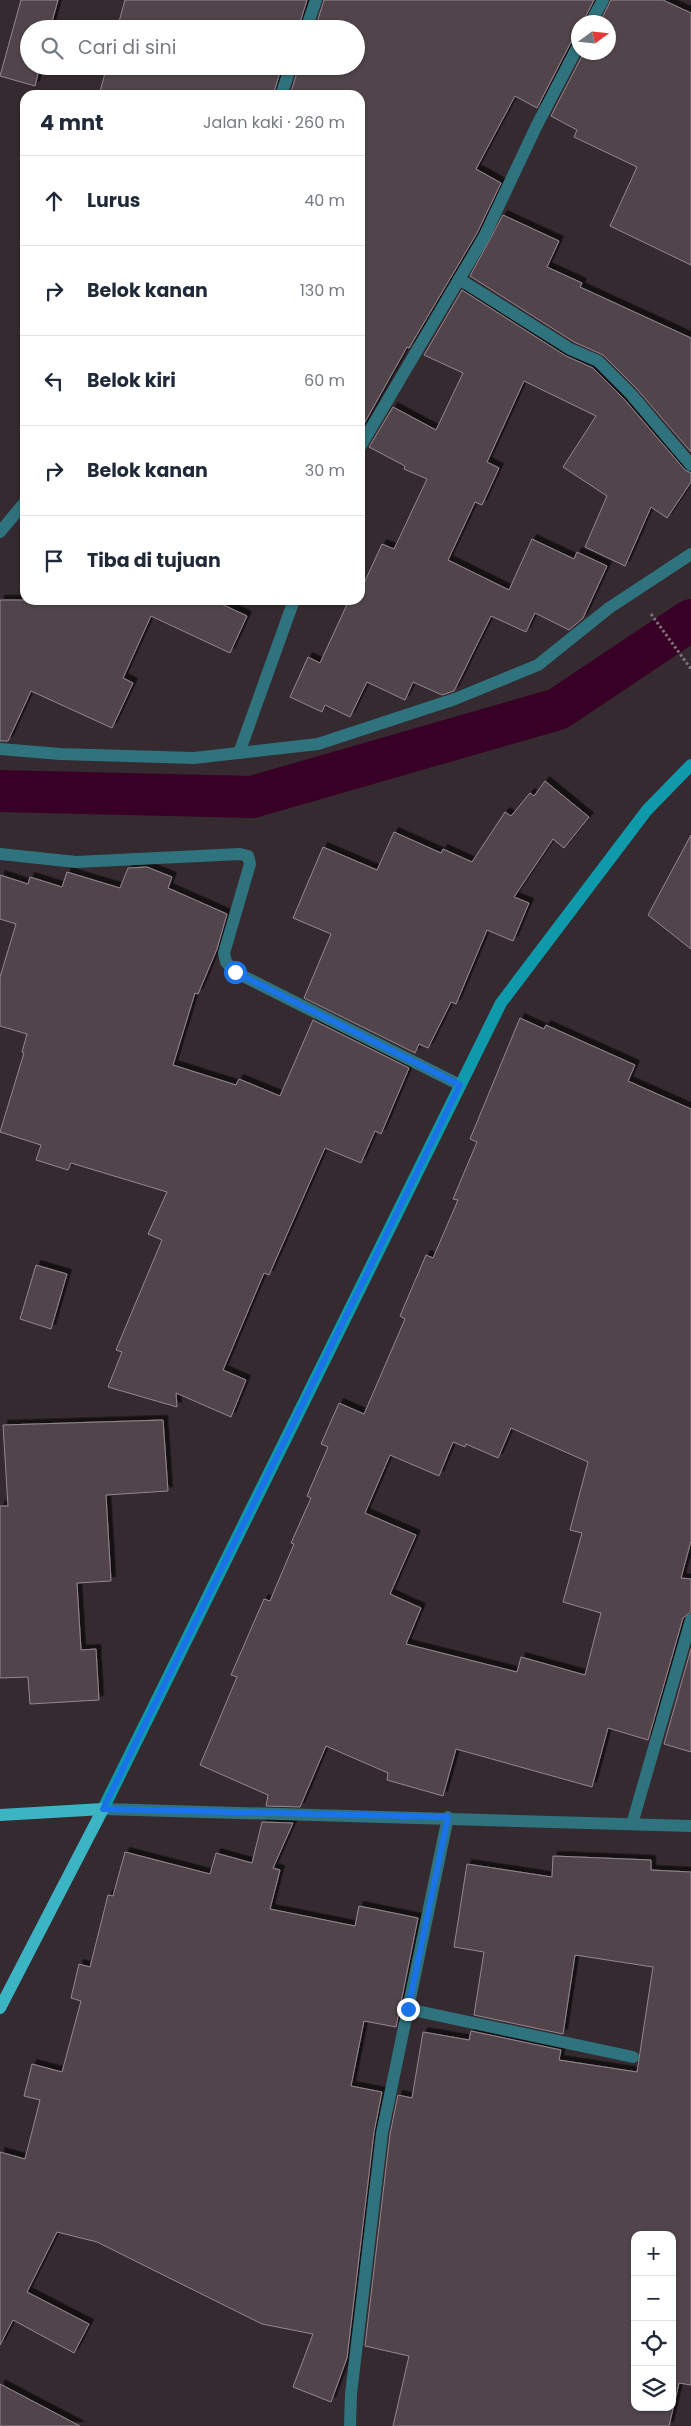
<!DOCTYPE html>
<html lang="id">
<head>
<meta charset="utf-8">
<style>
	body { margin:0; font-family:Poppins,sans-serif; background:#f6f6f7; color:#1f2937 }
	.controls { position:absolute; right:15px; bottom:15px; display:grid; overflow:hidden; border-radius:10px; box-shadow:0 1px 4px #0004 }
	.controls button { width:45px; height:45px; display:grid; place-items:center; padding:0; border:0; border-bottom:1px solid #e0e1e3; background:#fff; color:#1f2937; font:25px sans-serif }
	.compass { position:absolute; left:571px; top:15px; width:45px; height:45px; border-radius:50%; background:#fff; box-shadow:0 1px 4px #0004; rotate:75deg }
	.stop { position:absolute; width:15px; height:15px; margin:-11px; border:4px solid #1a73e8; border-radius:50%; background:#fff }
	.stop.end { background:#1a73e8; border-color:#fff; box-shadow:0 1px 5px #0008 }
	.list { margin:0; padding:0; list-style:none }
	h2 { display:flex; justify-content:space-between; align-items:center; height:65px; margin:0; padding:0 20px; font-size:21px }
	h2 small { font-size:16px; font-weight:400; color:#747a83 }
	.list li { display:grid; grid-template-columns:32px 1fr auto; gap:15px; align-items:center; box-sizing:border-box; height:90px; padding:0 20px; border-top:1px solid #e0e1e3 }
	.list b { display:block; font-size:19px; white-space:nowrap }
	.list em { font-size:16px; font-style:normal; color:#747a83 }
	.icon { flex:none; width:28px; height:28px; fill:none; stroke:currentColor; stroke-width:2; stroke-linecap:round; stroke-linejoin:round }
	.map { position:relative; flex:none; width:691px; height:2426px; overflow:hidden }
	.search { position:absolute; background:#fff; box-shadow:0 1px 4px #0004; left:20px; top:20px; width:345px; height:55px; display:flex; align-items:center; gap:12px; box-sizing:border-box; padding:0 18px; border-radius:28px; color:#747a83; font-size:19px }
	.panel { position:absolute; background:#fff; box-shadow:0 1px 4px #0004; left:20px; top:90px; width:345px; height:515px; border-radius:15px }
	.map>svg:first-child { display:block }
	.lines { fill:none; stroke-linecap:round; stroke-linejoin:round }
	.canal { stroke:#380026; stroke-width:42 }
	.building { fill:#51454b; stroke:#95878f; fill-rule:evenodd; filter:url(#shadow) }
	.path { stroke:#7e7479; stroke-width:3; stroke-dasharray:2.5 2.5; stroke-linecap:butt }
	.street { stroke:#2e737d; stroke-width:12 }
	.secondary { stroke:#0e9aaa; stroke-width:12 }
	.primary { stroke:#3bb4c4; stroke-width:12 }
	.route { stroke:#1a73e8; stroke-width:6 }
</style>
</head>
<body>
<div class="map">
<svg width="691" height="2426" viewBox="0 0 691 2426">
	<defs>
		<filter id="shadow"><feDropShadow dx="4.5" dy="-4.5" stdDeviation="0" flood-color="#0009"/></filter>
	</defs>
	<rect width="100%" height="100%" fill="#352a30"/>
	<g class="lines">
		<polyline class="canal" points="0,791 252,797 558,709 691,620"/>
	</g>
	<g class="building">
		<polygon points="21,0 58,0 50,29 29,29 29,66 40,66 35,86 0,76"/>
		<polygon points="125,0 307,0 298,29 117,29"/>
		<polygon points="324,0 594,0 583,22 578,22 578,38 571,42 537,108 515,96 476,169 501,183 477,233 409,348 407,347 360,431 360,95 290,95 299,66 356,66 356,29 315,29"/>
		<polygon points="611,0 663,0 691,13 691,265 610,226 637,167 574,137 577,130 551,116 584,52 608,52 608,22 600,22"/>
		<polygon points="107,66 282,66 273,95 99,95"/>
		<polygon points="503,215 559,241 547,267 582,283 580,287 691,338 691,452 636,388 603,355 574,342 470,276"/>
		<polygon points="462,290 566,356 593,368 624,399 685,470 691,473 691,482 667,518 651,507 625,566 585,547 607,496 563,467 596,416 524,381 487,462 499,468 482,505 475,502 448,560 509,590 532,539 574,559 577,552 607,566 583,618 569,630 535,613 526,632 491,616 454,691 442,695 413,682 405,700 367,682 350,717 325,705 322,712 290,697 308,657 320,663 349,600 360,600 360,592 382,544 394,549 427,479 404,469 405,466 369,447 393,407 436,430 463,373 424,355"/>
		<polygon points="0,600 213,600 247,616 230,653 151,616 123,678 133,683 112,728 31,691 8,741 0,741"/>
		<polygon points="545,781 589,817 564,848 553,839 514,897 529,903 513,941 487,930 456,1004 451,1002 428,1048 419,1044 415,1053 304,998 331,934 293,918 323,847 377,870 394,832 441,853 443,849 472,862 505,812 511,816 530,793 534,796"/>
		<polygon points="691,835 691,949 648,915"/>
		<polygon points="147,867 172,877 168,888 227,914 217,949 198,994 195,993 173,1065 236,1085 239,1079 280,1096 313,1020 409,1068 381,1134 375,1131 361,1163 325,1148 269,1275 264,1273 223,1370 246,1380 231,1417 176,1393 177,1407 108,1387 122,1352 116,1350 162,1240 148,1234 167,1192 71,1163 68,1170 36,1160 41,1145 0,1132 24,1053 22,1052 27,1034 0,1026 0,977 16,924 0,919 0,875 28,884 30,877 62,887 67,872 120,888 128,868"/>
		<path d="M520 1018 544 1029 546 1025 635 1065 628 1081 691 1109V1541L681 1578 691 1579V1612L683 1618 648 1740 608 1728 592 1787 456 1749 443 1796 387 1780 388 1773 326 1746 300 1807 266 1806 268 1795 200 1765 237 1677 231 1675 264 1599 270 1601 294 1544 291 1543 311 1498 307 1496 328 1447 321 1444 339 1403 364 1414 405 1319 400 1316 426 1255 433 1258 458 1200 453 1199 477 1142 470 1139ZM511 1428 588 1462 570 1530 582 1533 563 1602 601 1613 585 1675 521 1657 517 1672 406 1644 421 1608 390 1594 416 1535 365 1513 390 1455 439 1476 453 1442 465 1447 466 1444 498 1458Z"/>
		<polygon points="36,1265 67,1274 51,1329 20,1319"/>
		<polygon points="163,1420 168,1491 106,1495 111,1581 77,1583 81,1650 96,1649 99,1700 30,1704 28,1677 0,1678 0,1506 8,1506 3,1425"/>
		<polygon points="691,1649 691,1752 664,1744"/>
		<polygon points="262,1822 293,1823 273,1868 280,1870 270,1909 355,1926 359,1906 418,1918 396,2027 364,2021 351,2086 382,2092 374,2132 347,2358 331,2402 293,2387 313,2334 262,2324 97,2242 57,2232 27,2292 89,2324 74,2353 13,2320 0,2345 0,2152 25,2159 40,2100 24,2096 32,2064 62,2072 81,2001 71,1998 79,1964 90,1967 108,1895 113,1896 125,1852 210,1874 216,1853 252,1863"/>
		<path d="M553 1856 651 1860V1870L691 1872V2385L679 2383 669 2426H393L409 2356 365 2346 390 2134 398 2095 412 2098 423 2032 469 2040 471 2031 561 2050 559 2060 637 2072 653 1967 575 1955 563 2034 474 2015 484 1952 454 1947 467 1864 552 1877ZM635 2235H672V2407H635Z"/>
		<polygon points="0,2384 80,2426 0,2426"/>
	</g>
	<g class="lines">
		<polyline class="path" points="651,614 691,669"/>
		<g class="street">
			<polyline points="591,22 603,0"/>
			<polyline points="306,29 316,0"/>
			<polyline points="281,95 291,66"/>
			<polyline points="459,279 570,349 598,361 630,393 691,465"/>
			<polyline points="360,447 484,237 536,127 578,46"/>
			<polyline points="0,532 25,502"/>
			<polyline points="0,749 60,754 194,758 318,744 455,699 538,665 609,608 691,554"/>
			<polyline points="239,753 294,600"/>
			<polyline points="0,854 76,862 240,854 248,856 250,864 224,953 226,962 235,972 460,1085"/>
			<polyline points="103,1809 691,1826"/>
			<polyline points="632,1824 691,1620"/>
			<polyline points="408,2009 633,2057"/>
			<polyline points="350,2426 351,2394 382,2133 448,1817"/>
		</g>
		<polyline class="secondary" points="103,1809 501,1003 647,810 691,765"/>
		<g class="primary">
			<polyline points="0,1815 103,1809"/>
			<polyline points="0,2008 103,1809"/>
		</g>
	</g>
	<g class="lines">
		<polyline class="route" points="235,972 460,1085 103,1809 448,1817 408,2009"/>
	</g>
</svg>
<div class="controls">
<button>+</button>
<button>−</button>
<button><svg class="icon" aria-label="locate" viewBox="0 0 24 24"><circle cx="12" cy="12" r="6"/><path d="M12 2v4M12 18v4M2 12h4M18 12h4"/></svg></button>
<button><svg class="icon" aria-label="layers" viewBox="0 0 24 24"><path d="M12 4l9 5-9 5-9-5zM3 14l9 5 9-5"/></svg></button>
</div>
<svg class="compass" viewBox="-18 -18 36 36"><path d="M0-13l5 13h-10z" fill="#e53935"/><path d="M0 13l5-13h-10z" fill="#747a83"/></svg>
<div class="stop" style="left:235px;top:972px"></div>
<div class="stop end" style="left:408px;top:2009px"></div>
<div class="search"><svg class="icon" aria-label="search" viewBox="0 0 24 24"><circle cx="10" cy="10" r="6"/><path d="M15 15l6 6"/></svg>Cari di sini</div>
<section class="panel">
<h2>4 mnt<small>Jalan kaki · 260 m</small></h2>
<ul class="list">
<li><svg class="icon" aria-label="ahead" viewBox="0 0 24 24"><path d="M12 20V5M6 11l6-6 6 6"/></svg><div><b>Lurus</b></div><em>40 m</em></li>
<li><svg class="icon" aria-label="right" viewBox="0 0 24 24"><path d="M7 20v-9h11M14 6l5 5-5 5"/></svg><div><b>Belok kanan</b></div><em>130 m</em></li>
<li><svg class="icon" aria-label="left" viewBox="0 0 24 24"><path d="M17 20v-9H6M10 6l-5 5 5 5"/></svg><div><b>Belok kiri</b></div><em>60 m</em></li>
<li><svg class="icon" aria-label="right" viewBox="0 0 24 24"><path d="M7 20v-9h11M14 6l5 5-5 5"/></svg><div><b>Belok kanan</b></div><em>30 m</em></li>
<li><svg class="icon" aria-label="arrive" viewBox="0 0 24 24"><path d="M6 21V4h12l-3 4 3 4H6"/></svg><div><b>Tiba di tujuan</b></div></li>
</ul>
</section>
</div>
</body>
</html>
